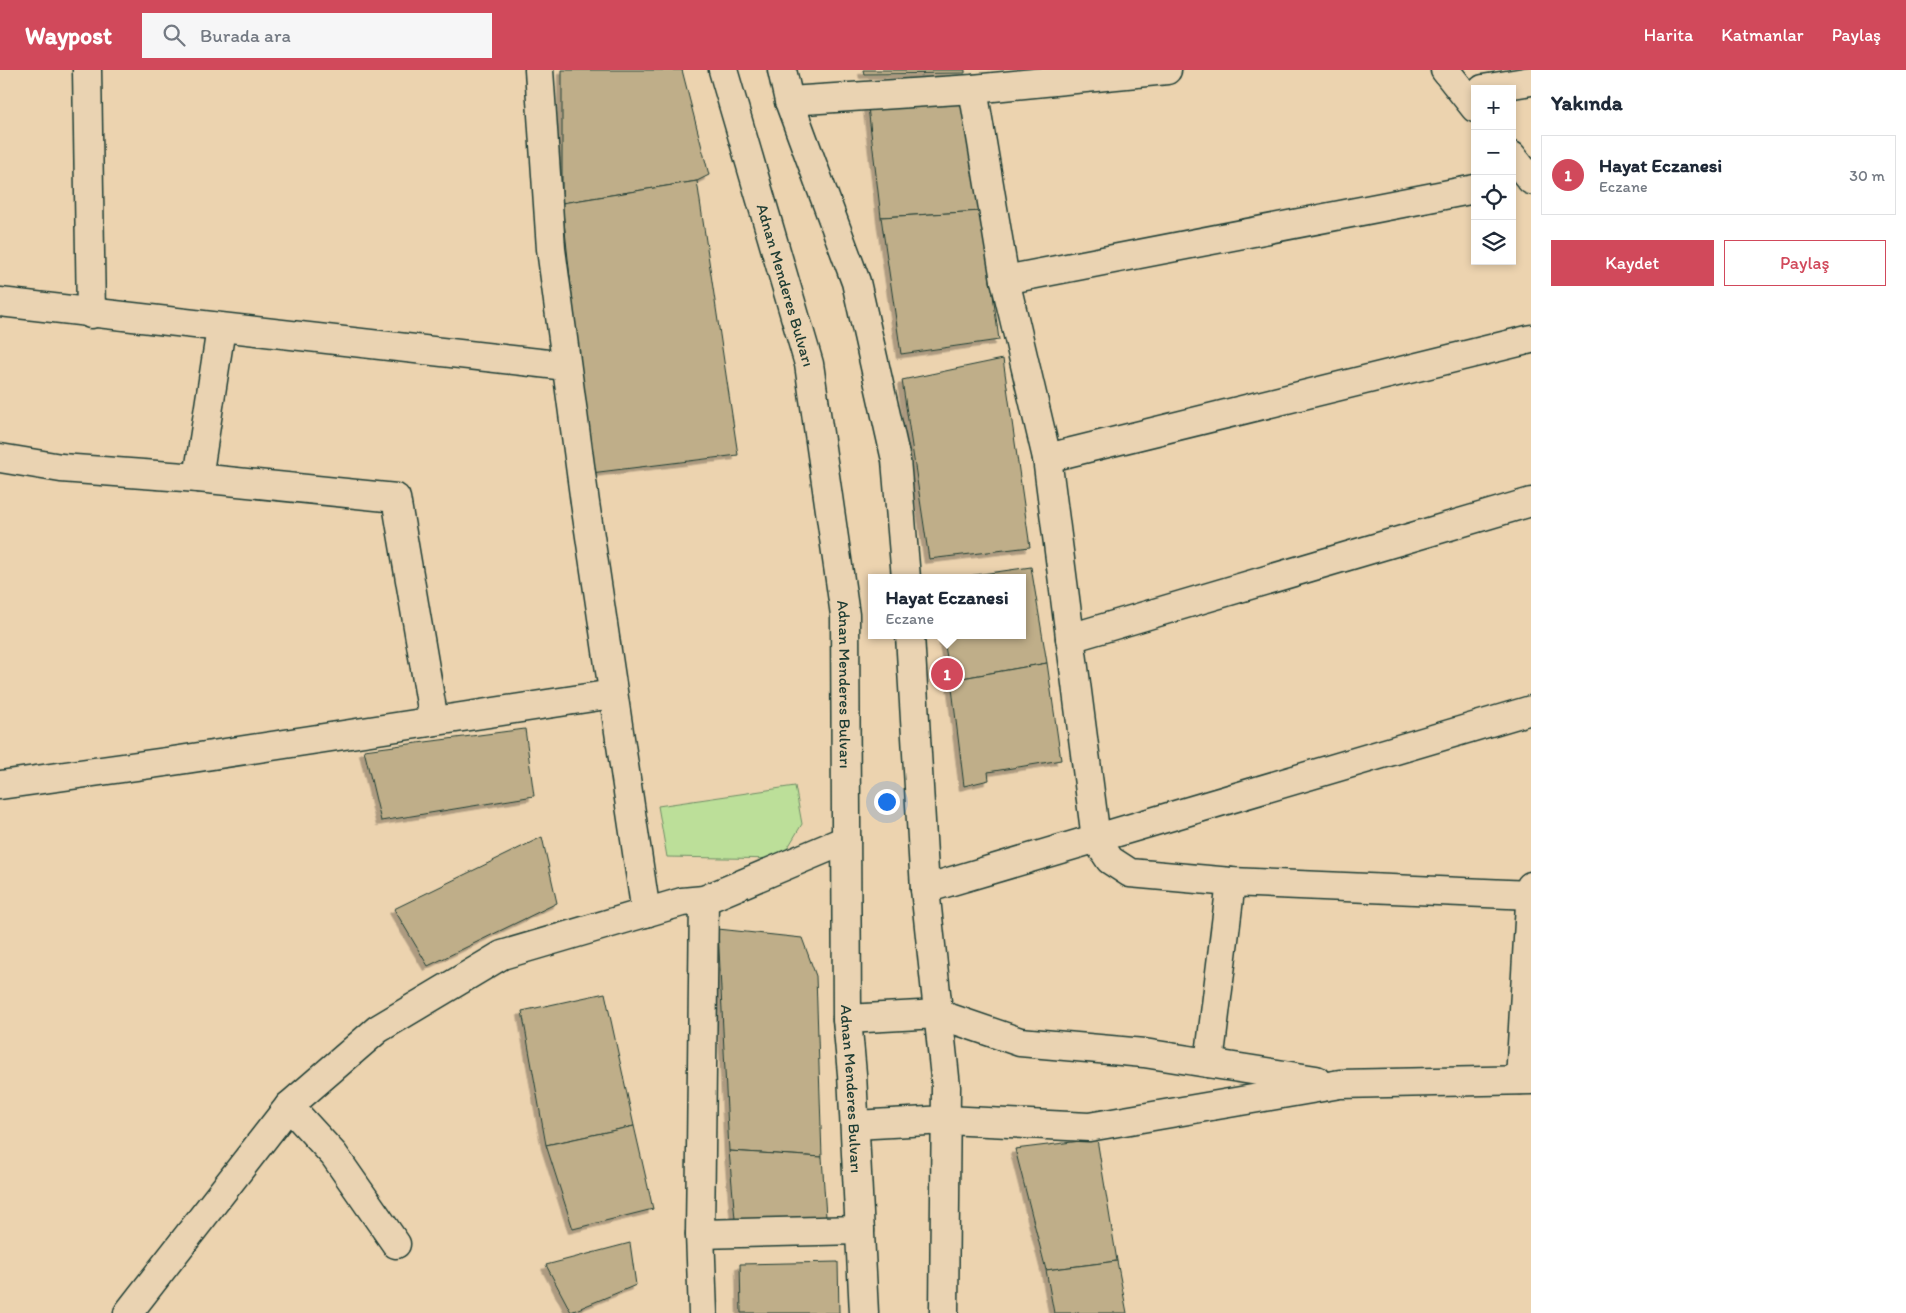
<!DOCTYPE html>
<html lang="tr">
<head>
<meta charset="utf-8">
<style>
	body { margin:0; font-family:Itim,sans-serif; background:#f6f6f7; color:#1f2937 }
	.controls { position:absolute; right:15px; top:15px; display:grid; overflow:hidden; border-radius:0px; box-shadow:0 2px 8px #0003 }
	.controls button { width:45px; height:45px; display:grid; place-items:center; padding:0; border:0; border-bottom:1px solid #e0e1e3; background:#fff; color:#1f2937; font:25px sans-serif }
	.you { position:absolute; left:886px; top:731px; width:18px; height:18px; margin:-12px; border:4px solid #fff; border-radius:50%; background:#1a73e8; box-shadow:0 0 0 8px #1a73e833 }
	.badge { display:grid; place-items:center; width:32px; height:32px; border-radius:50%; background:#d1495b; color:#fff; font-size:16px; font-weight:700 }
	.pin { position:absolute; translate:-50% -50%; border:2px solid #fff; box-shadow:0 1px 5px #0006 }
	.popup { position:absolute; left:868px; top:504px; width:158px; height:65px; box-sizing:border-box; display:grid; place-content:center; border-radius:0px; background:#fff; filter:drop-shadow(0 1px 4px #0005); font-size:16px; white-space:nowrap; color:#747a83 }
	.popup b { font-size:19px; color:#1f2937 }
	.popup::after { content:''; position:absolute; left:50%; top:100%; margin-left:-10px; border:10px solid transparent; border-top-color:#fff }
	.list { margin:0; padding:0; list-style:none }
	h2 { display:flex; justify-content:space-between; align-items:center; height:65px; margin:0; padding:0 20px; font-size:21px }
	h2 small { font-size:16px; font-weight:400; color:#747a83 }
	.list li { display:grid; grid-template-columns:32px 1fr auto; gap:15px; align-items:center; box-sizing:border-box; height:80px; margin:0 10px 10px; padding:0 10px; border:1px solid #e0e1e3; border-radius:0px }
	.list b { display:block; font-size:19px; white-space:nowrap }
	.list p { margin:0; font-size:16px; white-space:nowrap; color:#747a83 }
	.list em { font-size:16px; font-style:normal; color:#747a83 }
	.actions { display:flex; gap:10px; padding:15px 20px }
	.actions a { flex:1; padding:11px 0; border:1px solid #d1495b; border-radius:0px; text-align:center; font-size:18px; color:#d1495b }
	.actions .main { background:#d1495b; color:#fff }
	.icon { flex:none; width:28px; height:28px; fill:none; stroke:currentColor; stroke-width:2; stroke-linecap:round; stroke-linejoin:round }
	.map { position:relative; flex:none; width:1531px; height:1243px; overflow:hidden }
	header { display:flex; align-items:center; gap:30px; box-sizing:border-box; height:70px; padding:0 25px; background:#d1495b; color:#fff }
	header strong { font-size:24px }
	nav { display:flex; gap:28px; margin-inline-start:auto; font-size:18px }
	.search { width:350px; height:45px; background:#f6f6f7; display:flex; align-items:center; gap:12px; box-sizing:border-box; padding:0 18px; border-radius:0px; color:#747a83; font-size:19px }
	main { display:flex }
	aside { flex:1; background:#fff }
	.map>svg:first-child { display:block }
	.green { fill:#bcdf99; stroke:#6e8e66 }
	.building { fill:#bfae89; stroke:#1f3d34; filter:url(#shadow) }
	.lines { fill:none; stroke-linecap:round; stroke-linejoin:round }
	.minor-casing { stroke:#1f3d34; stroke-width:31 }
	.major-casing { stroke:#1f3d34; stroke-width:31 }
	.minor { stroke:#ead3b2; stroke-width:28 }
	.major { stroke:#ead3b2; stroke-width:28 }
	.labels { text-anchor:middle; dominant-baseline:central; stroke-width:4; stroke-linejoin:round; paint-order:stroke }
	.street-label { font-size:16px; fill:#1f3d34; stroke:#ead3b2 }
</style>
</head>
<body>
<header>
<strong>Waypost</strong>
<div class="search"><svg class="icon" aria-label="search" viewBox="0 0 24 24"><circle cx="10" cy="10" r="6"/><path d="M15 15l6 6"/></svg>Burada ara</div>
<nav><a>Harita</a><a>Katmanlar</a><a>Paylaş</a></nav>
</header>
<main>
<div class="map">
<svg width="1531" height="1243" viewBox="0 0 1531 1243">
	<defs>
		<filter id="shadow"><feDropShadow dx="-4.5" dy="4.5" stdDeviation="0" flood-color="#0004"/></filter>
	</defs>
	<rect width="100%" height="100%" fill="#ecd3af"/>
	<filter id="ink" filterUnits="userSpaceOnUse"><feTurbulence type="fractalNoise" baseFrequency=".02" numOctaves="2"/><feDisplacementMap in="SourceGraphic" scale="10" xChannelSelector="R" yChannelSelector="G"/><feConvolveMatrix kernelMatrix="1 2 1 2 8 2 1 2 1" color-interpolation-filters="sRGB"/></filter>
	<g filter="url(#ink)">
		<polygon class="green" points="795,716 802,754 781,789 667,787 658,736"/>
		<g class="building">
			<polygon points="562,0 682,0 709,105 697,111 562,133"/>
			<polygon points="863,0 965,0 965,3 864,4"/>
			<polygon points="965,26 982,141 881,147 868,37"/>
			<polygon points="697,111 738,385 591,403 562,133"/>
			<polygon points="982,141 999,270 901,284 881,147"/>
			<polygon points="1003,289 1030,477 929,489 902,310"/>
			<polygon points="1031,497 1047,593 951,610 943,565 1022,565 1022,508 954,508"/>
			<polygon points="1047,593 1061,690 988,702 989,710 964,716 951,610"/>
			<polygon points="525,659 534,726 381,751 364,680"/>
			<polygon points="542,767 557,833 428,896 394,839"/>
			<polygon points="718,859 802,868 816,906 822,1087 729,1081"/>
			<polygon points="605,923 634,1056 546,1075 522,941"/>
			<polygon points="634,1056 653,1139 573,1159 546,1075"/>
			<polygon points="1097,1069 1117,1191 1046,1200 1015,1079"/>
			<polygon points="729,1081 822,1087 826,1147 735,1149"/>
			<polygon points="630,1173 636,1215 571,1242 546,1195"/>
			<polygon points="1117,1191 1127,1243 1054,1243 1046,1200"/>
			<polygon points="838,1192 839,1243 741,1243 740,1194"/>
		</g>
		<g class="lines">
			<g class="minor-casing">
				<g id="minor">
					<polyline points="87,0 91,244"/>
					<polyline points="539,0 551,179 585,433 646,843"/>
					<polyline points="1445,0 1475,38"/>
					<polyline points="973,19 1005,210 1047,388 1096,769 1110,790 1130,803 1231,812 1531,825"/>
					<polyline points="1483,19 1531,11"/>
					<polyline points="789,31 973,19 1167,0"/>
					<polyline points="1512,86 1531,110"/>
					<polyline points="1005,210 1475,119"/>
					<polyline points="0,232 566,296"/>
					<polyline points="0,388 61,398 198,408 396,428 434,651"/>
					<polyline points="1047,388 1531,269"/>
					<polyline points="198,408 221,258"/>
					<polyline points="1070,568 1531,432"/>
					<polyline points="0,715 173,691 613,624"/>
					<polyline points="925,819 1531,640"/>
					<polyline points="938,944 1020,972 1144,983 1316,1010"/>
					<polyline points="1209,993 1231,812"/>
					<polyline points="1520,1010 1531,816"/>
					<polyline points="289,1036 334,1085 396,1174"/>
					<polyline points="946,1050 1089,1057 1340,1014 1531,1010"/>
					<polyline points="700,1164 860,1160"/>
					<polyline points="128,1243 289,1036 378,959 502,885 682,832 704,830 846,770"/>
					<polyline points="703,1243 700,1164 704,830"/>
				</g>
			</g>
			<g class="major-casing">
				<g id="major">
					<path id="s1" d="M723 0 809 294 845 545 847 949 852 1004 864 1243"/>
					<polyline points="782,0 789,31 856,212 896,390 906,508"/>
					<polyline points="910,565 925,819 946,1017 944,1243"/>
					<polyline points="847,949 938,944"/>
					<polyline points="855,1055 946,1050"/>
				</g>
			</g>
			<use href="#minor" class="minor"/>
			<use href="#major" class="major"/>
		</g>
	</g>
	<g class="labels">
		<g class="street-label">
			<text stroke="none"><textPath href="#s1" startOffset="224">Adnan Menderes Bulvarı</textPath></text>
			<text stroke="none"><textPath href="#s1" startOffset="629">Adnan Menderes Bulvarı</textPath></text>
			<text stroke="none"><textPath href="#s1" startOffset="1034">Adnan Menderes Bulvarı</textPath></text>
		</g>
	</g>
</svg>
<div class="controls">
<button>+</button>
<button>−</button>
<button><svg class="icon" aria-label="locate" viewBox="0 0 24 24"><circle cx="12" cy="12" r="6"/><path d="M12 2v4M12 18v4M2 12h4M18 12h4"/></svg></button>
<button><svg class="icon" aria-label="layers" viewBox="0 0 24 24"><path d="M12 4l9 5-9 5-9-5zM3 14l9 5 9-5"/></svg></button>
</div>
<div class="you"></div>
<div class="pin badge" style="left:947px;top:604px">1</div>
<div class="popup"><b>Hayat Eczanesi</b>Eczane</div>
</div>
<aside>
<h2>Yakında<small></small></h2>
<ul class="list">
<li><span class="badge">1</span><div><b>Hayat Eczanesi</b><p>Eczane</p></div><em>30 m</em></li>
</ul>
<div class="actions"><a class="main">Kaydet</a><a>Paylaş</a></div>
</aside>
</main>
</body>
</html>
